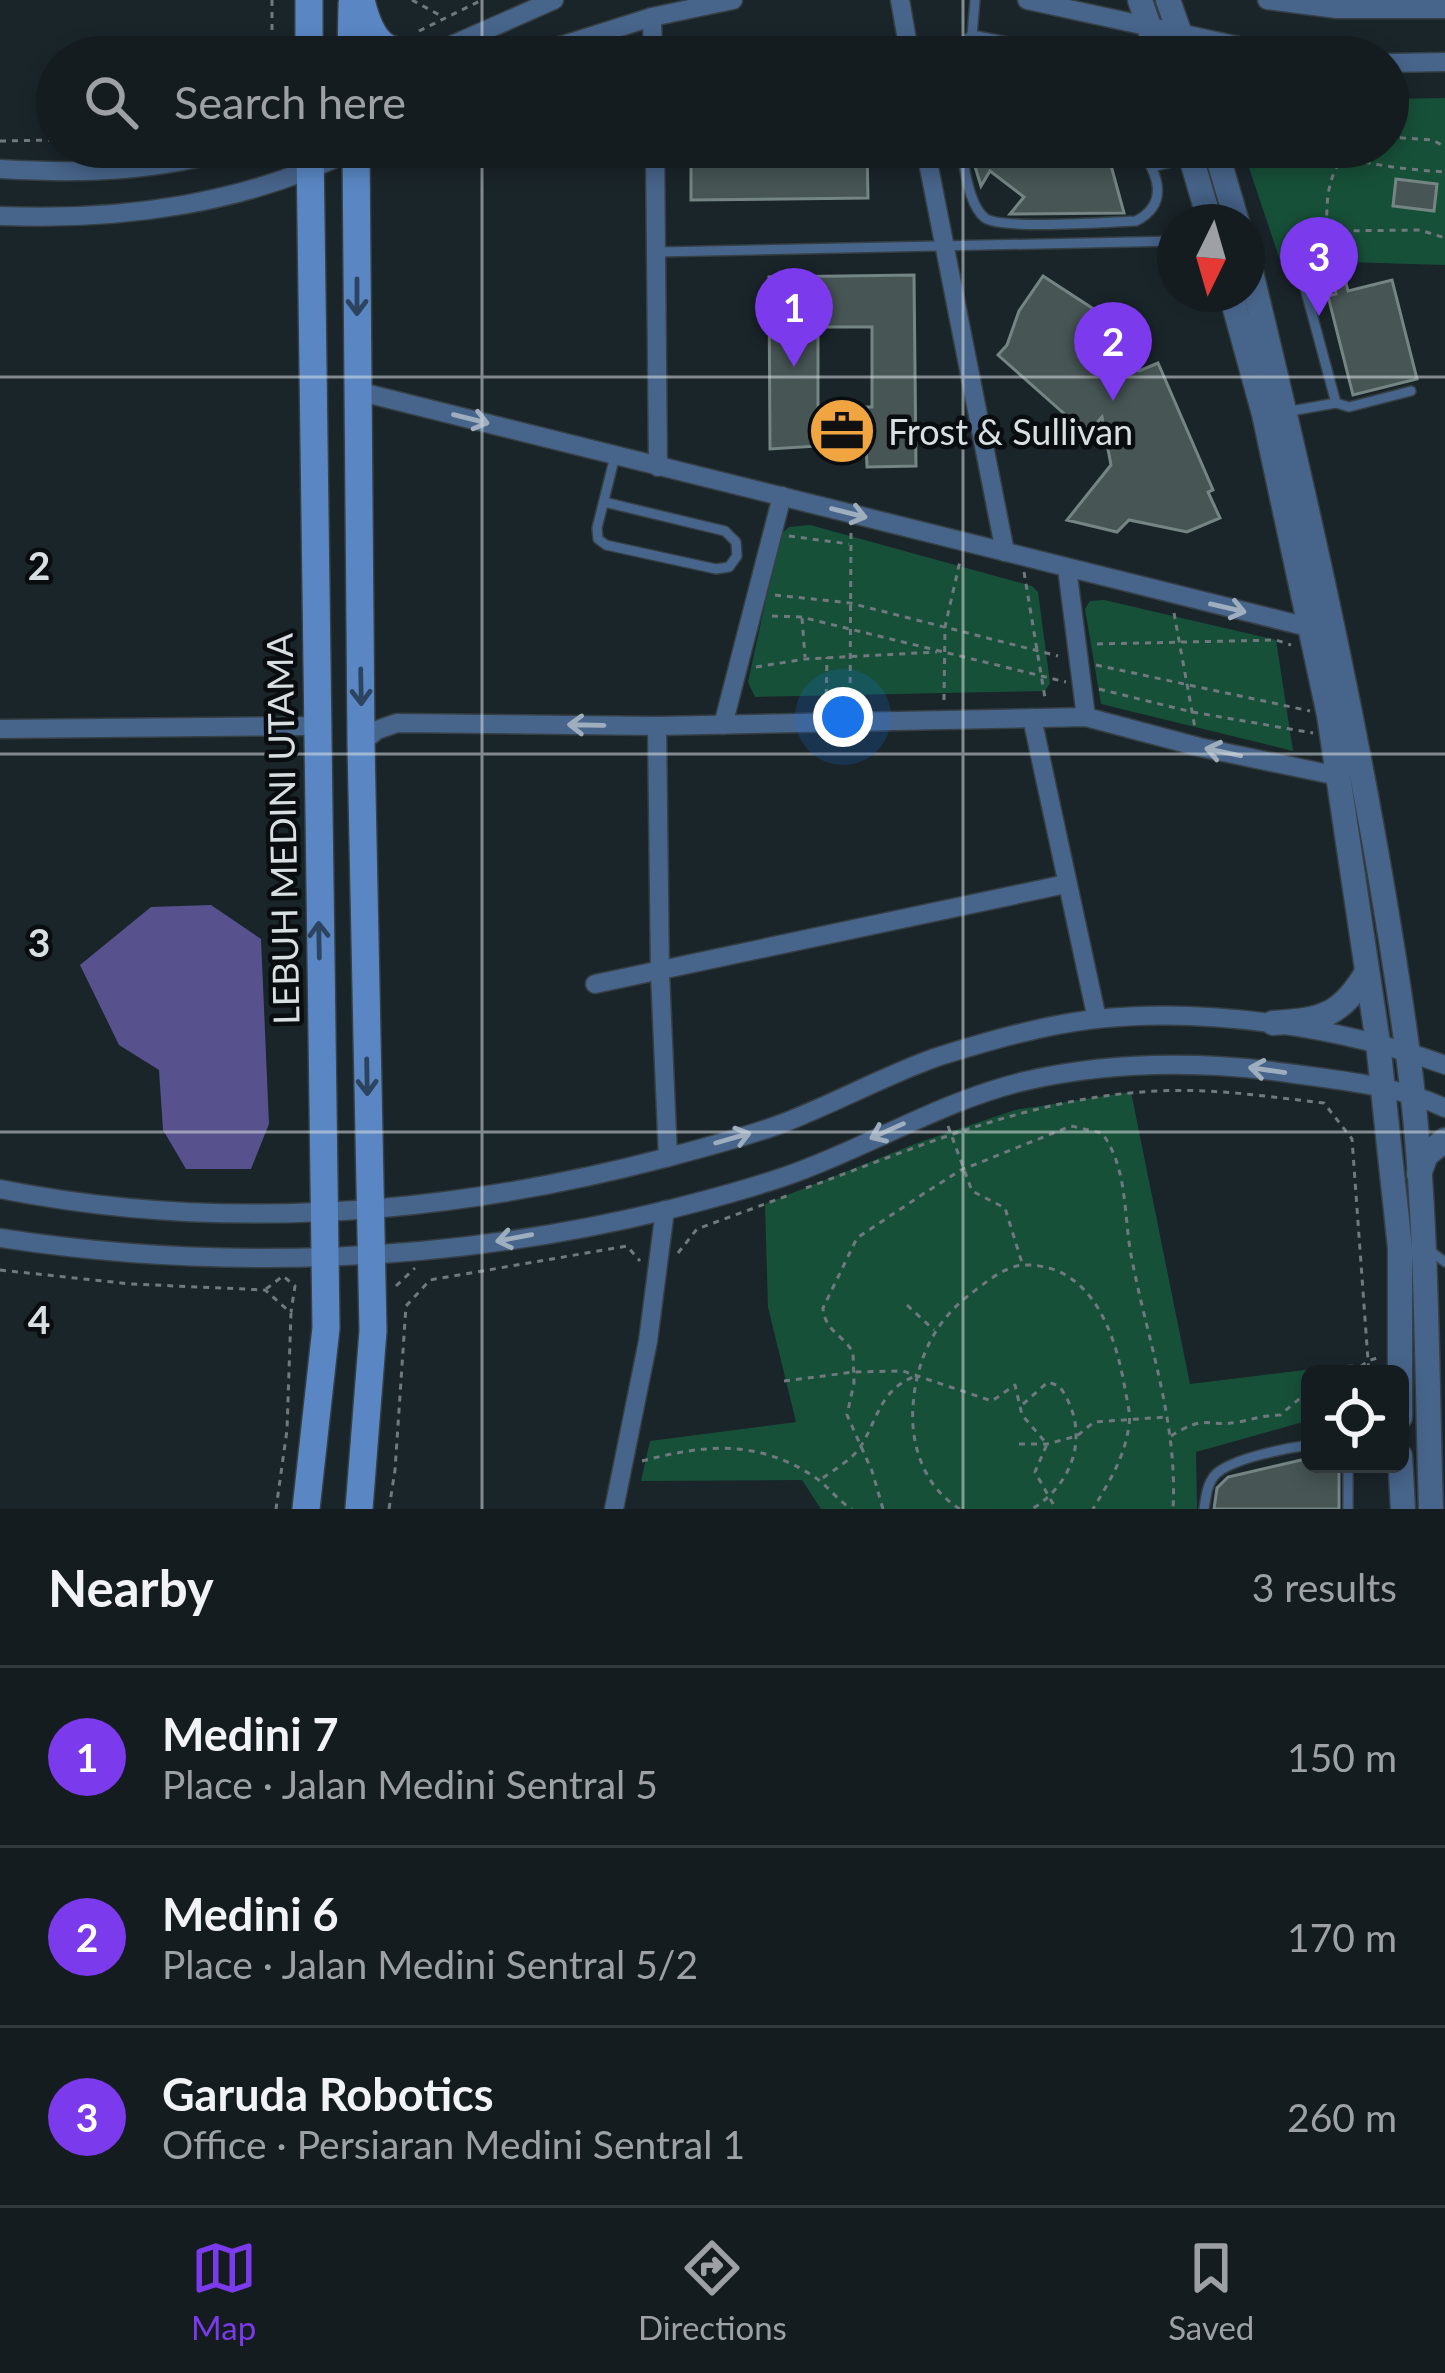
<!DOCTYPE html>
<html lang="en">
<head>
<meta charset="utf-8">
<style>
	body { margin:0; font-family:Lato,sans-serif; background:#21292d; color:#f1f3f6 }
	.controls { position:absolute; right:36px; bottom:36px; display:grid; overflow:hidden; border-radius:18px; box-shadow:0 6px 18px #0003 }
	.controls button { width:108px; height:108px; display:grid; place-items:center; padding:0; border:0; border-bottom:3px solid #333a3e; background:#141c20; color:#f1f3f6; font:60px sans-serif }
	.compass { position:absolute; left:1157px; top:204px; width:108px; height:108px; border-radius:50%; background:#141c20; box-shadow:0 6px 18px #0003; rotate:185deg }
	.you { position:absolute; left:843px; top:717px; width:42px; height:42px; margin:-30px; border:9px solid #fff; border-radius:50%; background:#1a73e8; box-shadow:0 0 0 18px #1a73e833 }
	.badge { display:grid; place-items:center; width:78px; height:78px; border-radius:50%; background:#7c3aed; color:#fff; font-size:39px; font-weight:700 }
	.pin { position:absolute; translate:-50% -99px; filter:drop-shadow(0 3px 6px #0008) }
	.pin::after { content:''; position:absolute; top:63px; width:42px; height:36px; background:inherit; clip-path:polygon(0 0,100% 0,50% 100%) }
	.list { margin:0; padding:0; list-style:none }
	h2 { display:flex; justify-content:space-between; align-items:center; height:156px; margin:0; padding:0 48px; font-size:51px }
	h2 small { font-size:39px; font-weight:400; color:#9da1a5 }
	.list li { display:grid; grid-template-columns:78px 1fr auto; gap:36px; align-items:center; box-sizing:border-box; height:180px; padding:0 48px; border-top:3px solid #333a3e }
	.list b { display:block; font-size:45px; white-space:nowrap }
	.list p { margin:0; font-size:39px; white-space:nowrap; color:#9da1a5 }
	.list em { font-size:39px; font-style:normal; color:#9da1a5 }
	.icon { flex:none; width:66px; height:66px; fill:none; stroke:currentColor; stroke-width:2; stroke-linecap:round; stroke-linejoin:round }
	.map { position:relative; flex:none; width:1445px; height:1509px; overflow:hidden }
	.search { position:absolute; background:#141c20; box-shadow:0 6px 18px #0003; left:36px; right:36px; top:36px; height:132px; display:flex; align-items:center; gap:30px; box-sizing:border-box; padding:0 42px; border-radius:66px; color:#9da1a5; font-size:45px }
	.sheet { height:696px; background:#141c20 }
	nav { display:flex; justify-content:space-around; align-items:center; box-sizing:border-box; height:168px; border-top:3px solid #333a3e; background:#141c20; font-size:33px; color:#9da1a5 }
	nav a { display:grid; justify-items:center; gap:6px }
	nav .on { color:#7c3aed }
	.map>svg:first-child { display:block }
	.green { fill:#175039 }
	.water { fill:#57518d }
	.building { fill:#475555; stroke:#758584; stroke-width:3; fill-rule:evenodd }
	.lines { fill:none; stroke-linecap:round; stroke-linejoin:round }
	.service-casing { stroke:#353f44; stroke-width:12 }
	.minor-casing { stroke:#353f44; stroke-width:21 }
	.tertiary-casing { stroke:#353f44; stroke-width:27 }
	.secondary-casing { stroke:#353f44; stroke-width:30 }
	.path { stroke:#70797d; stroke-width:3; stroke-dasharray:6 6; stroke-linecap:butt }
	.service { stroke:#47648a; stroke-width:9 }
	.minor { stroke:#47648a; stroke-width:18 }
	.tertiary { stroke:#47648a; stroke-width:24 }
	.secondary { stroke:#5a87c4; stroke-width:27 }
	.oneway { stroke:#2d4461 }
	.oneway2 { stroke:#9eaebf }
	.grid { fill:none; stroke:#d8dfe2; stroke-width:3; stroke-opacity:0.55 }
	.labels { text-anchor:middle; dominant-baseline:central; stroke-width:9; stroke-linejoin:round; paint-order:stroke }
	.poi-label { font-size:36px; fill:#d8dfe2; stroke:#090d10; text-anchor:start }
	.street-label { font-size:36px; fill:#d8dfe2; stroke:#090d10 }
	.grid-label { font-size:39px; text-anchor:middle; font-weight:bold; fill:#d8dfe2; stroke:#090d10; stroke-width:9; stroke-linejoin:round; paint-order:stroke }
</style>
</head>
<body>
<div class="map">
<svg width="1445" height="1509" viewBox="0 0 1445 1509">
	<rect width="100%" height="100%" fill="#1a252a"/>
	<g class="green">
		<polygon points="1445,98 1445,265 1280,260 1242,147 1388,147 1388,99"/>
		<polygon points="810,525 1032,586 1038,592 1050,683 1045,691 755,697 748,682 780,535 789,527"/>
		<polygon points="1104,600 1276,640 1293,751 1101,704 1085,609 1090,601"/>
		<polygon points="1131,1092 1190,1384 1353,1364 1353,1374 1310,1374 1310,1420 1196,1452 1197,1509 821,1509 802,1480 641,1481 650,1441 796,1422 768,1307 765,1204 917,1143 1015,1110"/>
	</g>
	<polygon class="water" points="211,905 261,939 269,1124 251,1169 186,1169 163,1130 159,1070 119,1045 80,965 151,907"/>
	<g class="building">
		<polygon points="691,147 867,147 868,198 691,200"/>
		<polygon points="969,147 1106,147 1124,213 1010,214 1024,197 990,171 981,186"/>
		<polygon points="1396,179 1437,184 1434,211 1393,206"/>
		<polygon points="1342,267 1348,291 1392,280 1417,379 1353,395 1328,296 1336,294 1330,270"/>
		<path d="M914 275 916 466 867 467 866 443 770 449 769 277ZM818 327H872V407H818Z"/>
		<polygon points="1043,276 1138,338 1124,359 1139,371 1158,363 1213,490 1208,492 1220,518 1187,532 1129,520 1117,532 1067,520 1111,465 1102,417 1087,434 998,355 1007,345 1019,311"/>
		<polygon points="1310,1458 1310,1464 1336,1464 1339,1468 1339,1509 1214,1509 1217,1488 1228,1477"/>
	</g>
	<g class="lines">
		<g class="service-casing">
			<g id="service">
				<polyline points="972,35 975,0"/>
				<polyline points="947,57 972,35 1086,57"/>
				<path d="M960 147C965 166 968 205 985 218 1001 230 1110 222 1136 221 1171 203 1157 171 1138 147"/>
				<polyline points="1155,166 1191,158"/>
				<polyline points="658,252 1175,241"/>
				<polyline points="1305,288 1336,403 1349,407 1411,391"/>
				<polyline points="1285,412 1336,403"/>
				<polyline points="604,502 725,531 736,542 737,556 729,567 716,569 606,545 598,539 597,528 615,456"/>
				<polyline points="1429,1250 1445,1262"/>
				<polyline points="1348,1464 1348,1509"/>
				<path d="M1204 1509C1206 1497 1207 1482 1217 1473 1235 1458 1286 1448 1310 1445"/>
			</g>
		</g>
		<g class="minor-casing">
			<g id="minor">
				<polyline points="900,0 910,57"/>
				<polyline points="1027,0 1289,57"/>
				<polyline points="1267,0 1337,9 1445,9"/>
				<polyline points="652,17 653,57"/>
				<polyline points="427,56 554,0"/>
				<polyline points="525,57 652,17 733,0"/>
				<polyline points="1388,63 1445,62"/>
				<polyline points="655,147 658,467"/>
				<polyline points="925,147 1005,552"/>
				<path d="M0 169C81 174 160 172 238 147"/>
				<path d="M0 216C121 221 250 204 358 147"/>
				<polyline points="357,391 1312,628"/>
				<polyline points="1067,568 1086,717"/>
				<polyline points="1032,718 1097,1019"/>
				<polyline points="723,725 782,496"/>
				<polyline points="657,726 660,973 668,1157"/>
				<polyline points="0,729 316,726"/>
				<polyline points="361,743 377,730 397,723 657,726 1086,717 1199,747 1338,776"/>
				<polyline points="595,984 1066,884"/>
				<path d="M0 1189C222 1233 447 1215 665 1158 703 1148 742 1138 778 1125 832 1105 883 1076 937 1057 988 1041 1043 1025 1096 1019 1206 1007 1342 1027 1445 1065"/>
				<path d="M0 1238C220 1272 450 1263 667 1210 707 1200 749 1189 789 1175 869 1147 941 1101 1025 1081 1113 1061 1206 1061 1295 1074 1345 1081 1399 1086 1445 1108"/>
				<polyline points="614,1509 648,1341 665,1210"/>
			</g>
		</g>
		<g class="tertiary-casing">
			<g id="tertiary">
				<polyline points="1140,0 1159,57"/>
				<polyline points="1168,0 1188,57"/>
				<polyline points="1240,57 1256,53"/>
				<polyline points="1188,147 1210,222"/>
				<polyline points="1215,147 1237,222"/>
				<path d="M1247 256C1311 518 1370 780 1407 1047 1428 1200 1426 1355 1431 1509"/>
				<polyline points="1231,294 1264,414 1329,715 1378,1043 1400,1248 1400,1417"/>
				<path d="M1273 1023C1322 1020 1341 1016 1367 972"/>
				<polyline points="1419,1174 1426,1155 1445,1140"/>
				<polyline points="1400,1456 1403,1509"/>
			</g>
		</g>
		<g class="secondary-casing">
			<g id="secondary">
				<path d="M361 0C372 46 386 58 435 51"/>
				<polyline points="309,57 309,0"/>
				<polyline points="351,57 352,4"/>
				<polyline points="356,147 361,743 373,1331 359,1509"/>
				<polyline points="306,1509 326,1328 310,147"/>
			</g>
		</g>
		<g class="path">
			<polyline points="272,0 272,57"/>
			<polyline points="412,0 443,17"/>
			<polyline points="419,31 482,0"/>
			<polyline points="1388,137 1433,140 1445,147"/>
			<polyline points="0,141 57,140"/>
			<path d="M1319 147C1359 165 1402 169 1445 172"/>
			<path d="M1356 147C1327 166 1326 198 1327 231L1420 230 1445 238"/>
			<polyline points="789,536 849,544"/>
			<polyline points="1024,572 1045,698"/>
			<polyline points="775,595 850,603 1058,656"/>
			<polyline points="1174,613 1195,728"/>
			<polyline points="772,616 801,617 1066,682"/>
			<polyline points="802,618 805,657"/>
			<polyline points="1097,644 1276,640 1291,645"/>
			<polyline points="1096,665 1310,711"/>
			<polyline points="756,667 805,659 937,652"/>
			<polyline points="1099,689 1192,712 1313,733"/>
			<polyline points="944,700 945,627 960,561"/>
			<polyline points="826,707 827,657"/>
			<polyline points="850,707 851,530"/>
			<polyline points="948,1126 972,1191 1005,1208 1022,1263"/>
			<path d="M806 1188C921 1146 1035 1096 1159 1091 1214 1088 1270 1097 1324 1103L1352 1139 1369 1374"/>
			<polyline points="678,1253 697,1229 792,1194"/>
			<polyline points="0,1270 131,1284 265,1290 291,1313 287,1430 276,1509"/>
			<polyline points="396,1286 415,1268"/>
			<polyline points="266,1289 283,1276 295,1286 291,1312"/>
			<polyline points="907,1305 934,1330"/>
			<polyline points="1351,1374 1368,1361 1380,1357"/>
			<polyline points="784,1381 854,1372 903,1371 992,1401 1015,1385 1022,1415 1047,1444 1035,1472 1056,1509"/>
			<path d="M1023 1404 1048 1382 1059 1386C1091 1429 1076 1482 1032 1509"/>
			<path d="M1171 1436C1207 1413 1207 1428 1239 1422 1254 1419 1264 1415 1280 1415L1310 1390"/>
			<polyline points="1019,1444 1047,1444 1077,1436 1094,1422 1167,1417"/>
			<path d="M642 1461C703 1445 757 1438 816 1478 829 1487 838 1501 852 1509"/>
			<path d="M823 1478C835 1469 853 1459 861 1446 878 1418 880 1391 913 1377"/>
			<polyline points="389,1509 395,1470 406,1306 430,1280 627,1246 640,1261"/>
			<path d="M883 1509 872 1471 847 1415 854 1383 853 1352C841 1333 825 1331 823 1308L857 1238 923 1194 961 1170 1071 1126 1102 1133C1129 1170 1123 1217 1132 1260 1148 1342 1178 1423 1173 1509"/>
			<path d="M960 1509C925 1488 910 1446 913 1406 916 1362 933 1323 969 1295 984 1284 1005 1265 1025 1265 1093 1264 1116 1336 1125 1389 1127 1401 1131 1414 1129 1425 1125 1457 1109 1482 1093 1509"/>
		</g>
		<use href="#service" class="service"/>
		<use href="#minor" class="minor"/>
		<use href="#tertiary" class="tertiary"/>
		<use href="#secondary" class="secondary"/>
	</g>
	<defs><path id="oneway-shaft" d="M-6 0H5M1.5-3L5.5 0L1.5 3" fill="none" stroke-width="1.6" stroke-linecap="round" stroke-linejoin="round" transform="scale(3)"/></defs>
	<g class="oneway">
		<use href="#oneway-shaft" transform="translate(357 297) rotate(90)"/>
		<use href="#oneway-shaft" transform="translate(361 687) rotate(89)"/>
		<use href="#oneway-shaft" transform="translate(319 940) rotate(-91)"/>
		<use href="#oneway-shaft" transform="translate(367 1077) rotate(89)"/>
	</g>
	<g class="oneway2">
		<use href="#oneway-shaft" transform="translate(471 419) rotate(14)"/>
		<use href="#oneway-shaft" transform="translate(849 513) rotate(14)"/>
		<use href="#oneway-shaft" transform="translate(1228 608) rotate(13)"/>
		<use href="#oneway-shaft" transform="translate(586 725) rotate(-179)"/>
		<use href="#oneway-shaft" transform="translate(1223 752) rotate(-168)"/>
		<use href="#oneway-shaft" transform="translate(1267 1070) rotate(-172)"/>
		<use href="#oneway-shaft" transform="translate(887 1131) rotate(156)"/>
		<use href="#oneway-shaft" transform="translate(733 1138) rotate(-16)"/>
		<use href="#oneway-shaft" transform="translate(514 1238) rotate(169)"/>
	</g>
	<path class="grid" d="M482 0V57M963 0V57M482 147V1509M963 147V1509M0 377H1445M0 754H1445M0 1132H1445"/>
	<defs>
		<g id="office-disc" transform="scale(3.45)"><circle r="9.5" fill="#f1a540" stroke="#090d10"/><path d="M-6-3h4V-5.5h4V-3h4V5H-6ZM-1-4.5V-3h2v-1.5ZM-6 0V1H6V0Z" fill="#111"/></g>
	</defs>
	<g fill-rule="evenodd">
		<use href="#office-disc" x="842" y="431"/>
	</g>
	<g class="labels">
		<g class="poi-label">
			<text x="888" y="431">Frost &amp; Sullivan</text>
		</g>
		<g class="street-label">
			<text transform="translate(282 829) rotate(-91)">LEBUH MEDINI UTAMA</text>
		</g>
	</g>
	<g class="grid-label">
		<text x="39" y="580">2</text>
		<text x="39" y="957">3</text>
		<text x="39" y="1334">4</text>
	</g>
</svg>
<div class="controls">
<button><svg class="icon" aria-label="locate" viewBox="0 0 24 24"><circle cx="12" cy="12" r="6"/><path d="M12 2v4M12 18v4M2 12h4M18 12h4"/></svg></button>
</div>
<svg class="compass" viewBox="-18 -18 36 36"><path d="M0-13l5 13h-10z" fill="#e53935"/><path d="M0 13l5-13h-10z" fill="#9da1a5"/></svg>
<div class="you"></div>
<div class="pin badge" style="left:794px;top:367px">1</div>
<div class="pin badge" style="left:1113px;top:401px">2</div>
<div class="pin badge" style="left:1319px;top:316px">3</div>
<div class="search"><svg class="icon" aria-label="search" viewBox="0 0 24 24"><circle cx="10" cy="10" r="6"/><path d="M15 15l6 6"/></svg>Search here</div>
</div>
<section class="sheet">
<h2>Nearby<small>3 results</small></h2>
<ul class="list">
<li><span class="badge">1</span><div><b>Medini 7</b><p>Place · Jalan Medini Sentral 5</p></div><em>150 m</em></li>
<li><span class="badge">2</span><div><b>Medini 6</b><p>Place · Jalan Medini Sentral 5/2</p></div><em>170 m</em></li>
<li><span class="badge">3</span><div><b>Garuda Robotics</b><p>Office · Persiaran Medini Sentral 1</p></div><em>260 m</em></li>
</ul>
</section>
<nav>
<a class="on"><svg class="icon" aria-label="map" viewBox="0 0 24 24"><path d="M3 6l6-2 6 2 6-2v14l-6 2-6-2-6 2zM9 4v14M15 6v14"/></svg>Map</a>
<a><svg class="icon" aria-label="directions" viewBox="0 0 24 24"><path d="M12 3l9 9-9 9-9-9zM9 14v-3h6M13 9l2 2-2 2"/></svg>Directions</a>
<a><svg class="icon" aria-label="saved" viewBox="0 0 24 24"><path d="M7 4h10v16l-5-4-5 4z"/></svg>Saved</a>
</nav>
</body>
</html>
